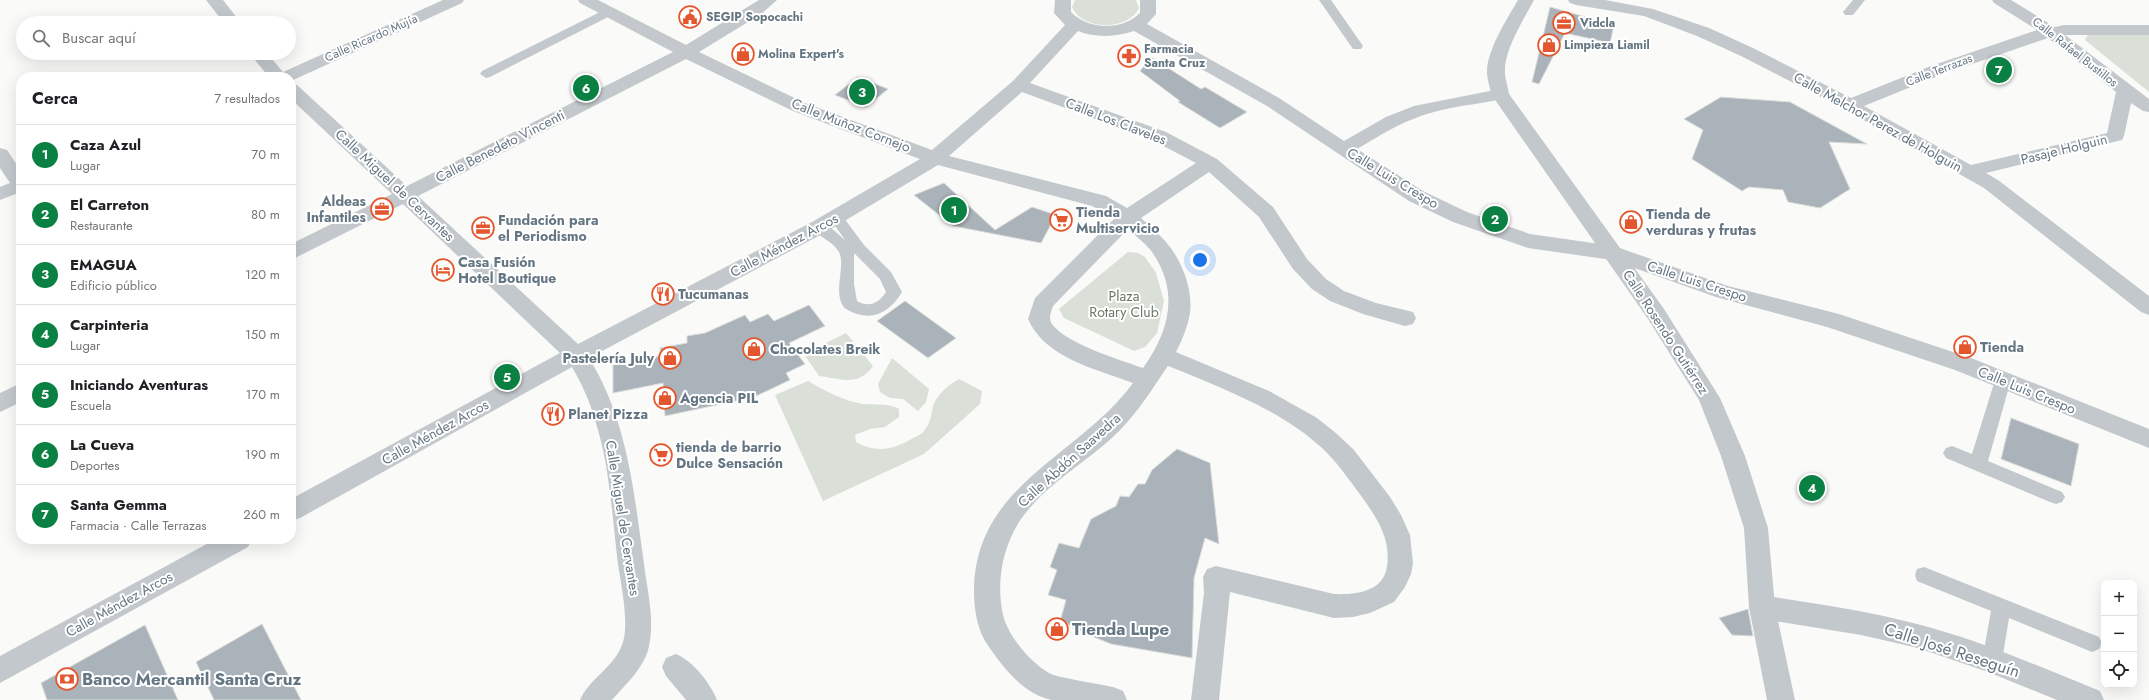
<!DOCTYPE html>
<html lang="es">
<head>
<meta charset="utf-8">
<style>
	body { margin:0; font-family:Jost,sans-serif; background:#f2f2f2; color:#202124 }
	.controls { position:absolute; right:12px; bottom:12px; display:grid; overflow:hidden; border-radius:8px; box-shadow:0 4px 16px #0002 }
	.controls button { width:36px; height:36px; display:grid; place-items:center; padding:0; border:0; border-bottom:1px solid #e0e0e0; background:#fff; color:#202124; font:20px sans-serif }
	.you { position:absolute; left:1200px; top:260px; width:14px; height:14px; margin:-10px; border:3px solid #fff; border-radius:50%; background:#1a73e8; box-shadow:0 0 0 6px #1a73e833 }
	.badge { display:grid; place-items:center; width:26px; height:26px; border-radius:50%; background:#0b8043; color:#fff; font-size:13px; font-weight:700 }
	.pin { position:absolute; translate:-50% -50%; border:2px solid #fff; box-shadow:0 1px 4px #0006 }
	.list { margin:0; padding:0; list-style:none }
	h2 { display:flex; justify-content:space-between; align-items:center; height:52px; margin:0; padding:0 16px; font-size:17px }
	h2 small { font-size:13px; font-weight:400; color:#757577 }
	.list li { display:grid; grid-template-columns:26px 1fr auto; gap:12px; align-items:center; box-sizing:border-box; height:60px; padding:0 16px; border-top:1px solid #e0e0e0 }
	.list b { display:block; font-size:15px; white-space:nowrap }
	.list p { margin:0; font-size:13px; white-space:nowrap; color:#757577 }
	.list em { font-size:13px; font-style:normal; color:#757577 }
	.icon { flex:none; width:22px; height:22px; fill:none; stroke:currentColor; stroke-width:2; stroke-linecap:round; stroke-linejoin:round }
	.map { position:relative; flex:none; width:2149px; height:700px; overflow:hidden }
	.search { position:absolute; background:#fff; box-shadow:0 4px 16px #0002; left:16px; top:16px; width:280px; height:44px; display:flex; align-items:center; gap:10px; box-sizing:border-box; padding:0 14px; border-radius:22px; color:#757577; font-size:15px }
	.panel { position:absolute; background:#fff; box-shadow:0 4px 16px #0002; left:16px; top:72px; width:280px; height:472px; border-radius:16px }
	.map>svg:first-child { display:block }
	.green { fill:#dadfd7 }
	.building { fill:#aab3b9; stroke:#dcdcda }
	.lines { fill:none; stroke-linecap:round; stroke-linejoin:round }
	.service { fill:#c3c8cc; fill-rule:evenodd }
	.pedestrian { fill:#c3c8cc; fill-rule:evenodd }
	.minor { fill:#c3c8cc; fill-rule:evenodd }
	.tertiary { fill:#c3c8cc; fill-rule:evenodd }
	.labels { text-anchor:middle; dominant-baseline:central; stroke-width:4; stroke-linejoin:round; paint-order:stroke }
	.far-poi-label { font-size:12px; font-weight:bold; fill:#657683; stroke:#fff; text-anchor:start }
	.far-street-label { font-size:12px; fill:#657683; stroke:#fff }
	.street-label { font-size:14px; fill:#657683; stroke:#fff }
	.poi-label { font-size:14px; font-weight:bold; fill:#657683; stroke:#fff; text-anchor:start }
	.park-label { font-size:14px; fill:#687a64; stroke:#fff }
	.near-poi-label { font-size:17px; font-weight:bold; fill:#657683; stroke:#fff; text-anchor:start }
	.near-street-label { font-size:17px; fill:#657683; stroke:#fff }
</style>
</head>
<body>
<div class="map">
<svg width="2149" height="700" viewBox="0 0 2149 700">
	<rect width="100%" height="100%" fill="#fafaf8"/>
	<g class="green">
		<path d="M1075 0H1136L1139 8C1128 31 1082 31 1072 7Z"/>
		<polygon points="2089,33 2149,33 2149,92 2085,40"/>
		<polygon points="1128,252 1138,253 1145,257 1156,273 1164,301 1157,333 1145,347 1134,351 1064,318 1059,309"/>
		<path d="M846 333 873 366C858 387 842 379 819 376L804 354Z"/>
		<polygon points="892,358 929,389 926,402 918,411 903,399 890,398 880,392 878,384"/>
		<path d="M959 379 982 391 980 404 924 454 823 501 775 395 808 381C825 391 842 400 862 404 875 405 888 403 899 409V417L885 427 870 429 855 435 856 442C874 453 894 450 911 439 915 437 921 435 924 431 934 419 930 408 936 400 941 391 950 384 959 379Z"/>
	</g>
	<g class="building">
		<polygon points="1550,7 1614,25 1610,43 1565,33 1539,84 1532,82"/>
		<polygon points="1151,57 1201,89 1205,87 1247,112 1220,128 1178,102 1180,101 1140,71"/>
		<polygon points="858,77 888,89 866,107 835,95"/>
		<polygon points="1721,97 1790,102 1867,144 1829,142 1850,189 1820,208 1788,202 1783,190 1749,187 1742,191 1692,159 1703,130 1684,119"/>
		<polygon points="944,183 995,230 1032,207 1056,215 1041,243 953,226 914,195"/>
		<polygon points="905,301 956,338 928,358 877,321"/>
		<polygon points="809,305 825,326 789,343 805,364 786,373 790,380 754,397 665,416 663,383 613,393 613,365 661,356 660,348 687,343 687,336 705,333 745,315 750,322 768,314 774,321"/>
		<polygon points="2011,418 2079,444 2071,486 2001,459"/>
		<polygon points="1177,449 1210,463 1219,544 1205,538 1194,578 1192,658 1111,644 1074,629 1061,618 1066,600 1048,595 1057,570 1050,567 1059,543 1079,548 1091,519 1116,506 1120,496 1129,497 1138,484 1145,484 1152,470"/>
		<polygon points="1748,609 1753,636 1732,635 1719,618"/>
		<polygon points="262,624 301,700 214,700 196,662"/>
		<polygon points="145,625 178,700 47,700 41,683"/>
	</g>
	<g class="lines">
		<g class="service">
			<polygon points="1319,0 1331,0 1363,46 1361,49 1353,49"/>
			<polygon points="1853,0 1865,0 1853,15 1845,15 1843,12"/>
			<polygon points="608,8 612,9 614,12 612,15 490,77 486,78 480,74 482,71"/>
			<path d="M836 212 841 214 864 245 891 272 902 292C892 309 877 320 857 314 852 312 846 310 843 306 833 290 846 266 839 252 833 241 818 237 812 227L814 224C826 220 836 233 845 240L829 217 831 214ZM854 253 880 279 886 292C879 303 869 308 857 301L854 284Z"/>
			<polygon points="2003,374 2009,376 2011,380 1988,461 2062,492 2065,497 2062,502 2056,504 2050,502 1946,458 1943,453 1946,448 1952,446 1972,454 1995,380 1997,376"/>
			<polygon points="1924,567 2099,637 2102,643 2099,649 2092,652 2009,618 2002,661 1999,667 1992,670 1985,667 1982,661 1991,611 1917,581 1915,575 1917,569"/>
		</g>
		<path class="pedestrian" d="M1164 347 1269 391 1317 418 1337 434 1354 450 1390 497 1401 515 1410 535 1413 563 1411 574 1405 587 1394 602 1370 613 1353 617 1334 618 1230 592 1219 700H1191L1204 593 1203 577 1207 569 1216 566 1334 594C1355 595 1384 592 1387 566 1391 539 1377 518 1362 497 1349 480 1338 463 1322 448 1278 407 1211 384 1156 361L1153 355 1156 349Z"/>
		<g class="minor">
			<polygon points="206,0 223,0 241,23 224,23"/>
			<polygon points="443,0 464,0 462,3 291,81 291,77 269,77 249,53 267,53 283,72"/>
			<path d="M578 0H598L686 45 759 0H777L761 14 699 52 805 103 932 150 1013 81 1065 25 1054 13 1055 0H1071V12C1088 30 1122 31 1140 13V0H1156V14L1147 24 1279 98 1344 141 1386 117 1414 106 1500 89 1506 90 1509 94 1506 98C1483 104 1458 105 1434 112 1406 119 1382 134 1357 149L1423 191 1467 212 1530 234 1614 246 1728 286 1839 314 1971 358 2149 429V448L1955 370 1827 327 1716 297 1612 260 1528 248 1453 222 1409 201 1267 106 1134 31C1117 37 1095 38 1078 31L1030 83 1166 132 1217 159 1273 207 1307 259 1326 279 1344 291 1376 303 1413 312 1416 318 1413 324 1405 326 1363 314 1330 301 1312 289 1293 269 1259 217 1209 172 1141 218C1149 226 1158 233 1166 242 1182 260 1195 293 1189 318 1184 340 1172 361 1159 379 1146 399 1132 419 1114 436 1084 464 1045 485 1021 519 1002 547 996 583 1003 615 1008 636 1030 662 1049 673 1058 678 1100 684 1113 687L1123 691 1127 700H1052C1024 694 1005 670 989 647 977 631 974 609 974 590 975 484 1080 456 1133 383 1096 369 1045 358 1028 319L1035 298 1115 218 1092 206 938 165 826 232 589 358C628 421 634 493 644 564 647 590 655 619 649 646 645 667 626 684 612 700H580C589 679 614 667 622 645 630 626 621 584 618 564 612 516 610 466 595 420 590 402 582 384 572 367L300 518 291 521V499L560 353 403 204 291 260V244L392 194 291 99V84L297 85 407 186 673 52 580 3ZM686 59 793 111 920 159 812 222 578 344 418 196ZM1022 92 1152 140 1196 163 1127 208 1106 196 949 156ZM1128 229C1136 236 1146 244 1152 252 1180 292 1169 332 1143 368 1120 360 1065 343 1052 324 1048 318 1051 312 1053 306Z"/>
			<path d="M1568 0H1605L1653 9 1709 28 1753 48 1851 98 1931 66 2037 30 1994 3 1992 0H2011L2055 27 2064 25H2149V35H2065L2149 99V112L2143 111 2131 103 2124 136 2122 140 1986 173 1998 180 2149 296V315L2141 312 1984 188 1844 109 1741 56 1697 36 1644 16 1576 5 1570 3ZM2048 38 2116 92 2107 133 1971 165 1864 106 1943 74Z"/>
			<polygon points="0,148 7,150 21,171 21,192 0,200 0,187 10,183 0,168"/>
			<polygon points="21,383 21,402 0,412 0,393"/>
			<polygon points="216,539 252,539 248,547 0,683 0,656"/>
			<path d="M1762 595C1814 604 1866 610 1917 624 1980 640 2040 667 2100 691L2104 700H2057L1988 672 1918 648 1861 635 1762 619 1753 615 1749 607 1753 599Z"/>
			<path d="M676 654C693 661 710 683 717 700H686L666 676 662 667 666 658Z"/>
		</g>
		<path class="tertiary" d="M1518 0H1534C1524 19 1504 50 1505 72 1505 79 1508 87 1509 94L1664 309 1720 398 1745 456 1768 528 1775 607 1795 700H1767L1749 607 1744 528 1721 456 1699 400 1648 319 1491 94C1490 87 1487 79 1487 72 1487 50 1507 19 1518 0Z"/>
	</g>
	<defs>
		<g id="civic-ring" transform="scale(1.15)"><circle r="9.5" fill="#fff" stroke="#e4572e" stroke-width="1.5"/><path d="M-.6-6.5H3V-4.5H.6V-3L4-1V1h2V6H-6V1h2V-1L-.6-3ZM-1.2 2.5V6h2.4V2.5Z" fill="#e4572e"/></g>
		<g id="office-ring" transform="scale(1.15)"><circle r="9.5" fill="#fff" stroke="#e4572e" stroke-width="1.5"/><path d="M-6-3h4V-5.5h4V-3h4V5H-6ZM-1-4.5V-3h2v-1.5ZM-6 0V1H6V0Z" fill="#e4572e"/></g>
		<g id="shop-ring" transform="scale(1.15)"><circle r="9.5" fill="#fff" stroke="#e4572e" stroke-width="1.5"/><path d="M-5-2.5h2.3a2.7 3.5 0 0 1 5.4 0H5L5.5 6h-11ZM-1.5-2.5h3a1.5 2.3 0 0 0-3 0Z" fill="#e4572e"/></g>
		<g id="pharmacy-ring" transform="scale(1.15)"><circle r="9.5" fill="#fff" stroke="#e4572e" stroke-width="1.5"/><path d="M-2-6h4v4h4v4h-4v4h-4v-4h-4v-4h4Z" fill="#e4572e"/></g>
		<g id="supermarket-ring" transform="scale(1.15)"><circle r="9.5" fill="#fff" stroke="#e4572e" stroke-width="1.5"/><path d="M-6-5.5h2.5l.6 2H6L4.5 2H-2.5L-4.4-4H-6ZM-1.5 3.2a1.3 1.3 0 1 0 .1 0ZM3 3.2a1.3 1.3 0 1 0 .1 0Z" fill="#e4572e"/></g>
		<g id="hotel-ring" transform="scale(1.15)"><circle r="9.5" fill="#fff" stroke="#e4572e" stroke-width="1.5"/><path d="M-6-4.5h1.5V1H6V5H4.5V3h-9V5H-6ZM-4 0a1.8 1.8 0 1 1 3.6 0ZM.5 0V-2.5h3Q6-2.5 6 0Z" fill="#e4572e"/></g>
		<g id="restaurant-ring" transform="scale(1.15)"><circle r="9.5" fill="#fff" stroke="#e4572e" stroke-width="1.5"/><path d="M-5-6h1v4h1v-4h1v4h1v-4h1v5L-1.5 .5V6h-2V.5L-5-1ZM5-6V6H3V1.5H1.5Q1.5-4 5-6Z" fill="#e4572e"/></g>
		<g id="bank-ring" transform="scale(1.15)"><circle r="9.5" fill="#fff" stroke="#e4572e" stroke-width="1.5"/><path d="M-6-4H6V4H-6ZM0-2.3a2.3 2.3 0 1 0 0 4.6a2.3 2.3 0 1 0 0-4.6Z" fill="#e4572e"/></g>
	</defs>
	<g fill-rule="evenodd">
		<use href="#civic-ring" x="690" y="17"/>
		<use href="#office-ring" x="1564" y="23"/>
		<use href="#shop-ring" x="1549" y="45"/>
		<use href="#shop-ring" x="743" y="54"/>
		<use href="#pharmacy-ring" x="1129" y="56"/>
		<use href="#office-ring" x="382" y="209"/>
		<use href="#supermarket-ring" x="1061" y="220"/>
		<use href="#shop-ring" x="1631" y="222"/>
		<use href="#office-ring" x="483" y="228"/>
		<use href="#hotel-ring" x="443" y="270"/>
		<use href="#restaurant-ring" x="663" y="294"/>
		<use href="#shop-ring" x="1965" y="347"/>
		<use href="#shop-ring" x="754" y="349"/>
		<use href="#shop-ring" x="670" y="358"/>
		<use href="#shop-ring" x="665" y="398"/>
		<use href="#restaurant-ring" x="553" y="414"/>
		<use href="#supermarket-ring" x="661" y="455"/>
		<use href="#shop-ring" x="1057" y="629"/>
		<use href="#bank-ring" x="67" y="679"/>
	</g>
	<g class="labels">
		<g class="far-poi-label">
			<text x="706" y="17">SEGIP Sopocachi</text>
			<text x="1580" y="23">Vidcla</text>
			<text x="1564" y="45">Limpieza Liamil</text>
			<text x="1144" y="49">Farmacia<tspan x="1144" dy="14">Santa Cruz</tspan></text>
			<text x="758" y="54">Molina Expert's</text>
		</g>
		<g class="far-street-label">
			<text transform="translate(371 38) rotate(-24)">Calle Ricardo Mujía</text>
			<text transform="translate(2075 52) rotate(38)">Calle Rafael Bustillos</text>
			<text transform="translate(1939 70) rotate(-21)">Calle Terrazas</text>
		</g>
		<g class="street-label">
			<text transform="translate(1116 121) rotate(21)">Calle Los Claveles</text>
			<text transform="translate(1878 122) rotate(29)">Calle Melchor Perez de Holguin</text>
			<text transform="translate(851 125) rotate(21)">Calle Muñoz Cornejo</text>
			<text transform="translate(500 146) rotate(-27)">Calle Benedeto Vincenti</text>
			<text transform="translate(2064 149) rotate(-14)">Pasaje Holguin</text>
			<text transform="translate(1393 178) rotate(31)">Calle Luis Crespo</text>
			<text transform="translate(395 185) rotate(43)">Calle Miguel de Cervantes</text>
			<text transform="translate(784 245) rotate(-28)">Calle Méndez Arcos</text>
			<text transform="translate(1697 281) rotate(18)">Calle Luis Crespo</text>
			<text transform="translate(1666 332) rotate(57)">Calle Rosendo Gutiérrez</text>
			<text transform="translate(2027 390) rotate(22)">Calle Luis Crespo</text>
			<text transform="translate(435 432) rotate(-29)">Calle Méndez Arcos</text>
			<text transform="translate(1069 460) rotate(-42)">Calle Abdón Saavedra</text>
			<text transform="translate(623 518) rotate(81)">Calle Miguel de Cervantes</text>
			<text transform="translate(119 604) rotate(-29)">Calle Méndez Arcos</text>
		</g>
		<g class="poi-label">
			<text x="366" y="201" text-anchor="end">Aldeas<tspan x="366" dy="16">Infantiles</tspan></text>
			<text x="1076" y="212">Tienda<tspan x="1076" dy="16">Multiservicio</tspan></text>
			<text x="1646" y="214">Tienda de<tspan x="1646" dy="16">verduras y frutas</tspan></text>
			<text x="498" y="220">Fundación para<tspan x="498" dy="16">el Periodismo</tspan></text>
			<text x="458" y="262">Casa Fusión<tspan x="458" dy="16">Hotel Boutique</tspan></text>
			<text x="678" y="294">Tucumanas</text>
			<text x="1980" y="347">Tienda</text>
			<text x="770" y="349">Chocolates Breik</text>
			<text x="654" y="358" text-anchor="end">Pastelería July</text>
			<text x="680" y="398">Agencia PIL</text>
			<text x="568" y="414">Planet Pizza</text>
			<text x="676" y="447">tienda de barrio<tspan x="676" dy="16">Dulce Sensación</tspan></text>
		</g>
		<g class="park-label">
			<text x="1124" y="296">Plaza<tspan x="1124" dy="16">Rotary Club</tspan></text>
		</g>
		<g class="near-poi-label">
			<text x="1072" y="629">Tienda Lupe</text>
			<text x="82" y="679">Banco Mercantil Santa Cruz</text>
		</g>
		<g class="near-street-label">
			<text transform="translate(1952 650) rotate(18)">Calle José Reseguín</text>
		</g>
	</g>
</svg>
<div class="controls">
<button>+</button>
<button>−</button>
<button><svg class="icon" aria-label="locate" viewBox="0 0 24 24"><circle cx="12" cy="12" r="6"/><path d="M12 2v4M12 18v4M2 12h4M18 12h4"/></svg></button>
</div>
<div class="you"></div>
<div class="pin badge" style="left:954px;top:210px">1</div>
<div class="pin badge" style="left:1495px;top:219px">2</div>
<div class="pin badge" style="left:862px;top:92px">3</div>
<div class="pin badge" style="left:1812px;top:488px">4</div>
<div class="pin badge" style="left:507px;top:377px">5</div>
<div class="pin badge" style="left:586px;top:88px">6</div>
<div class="pin badge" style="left:1999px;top:70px">7</div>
<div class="search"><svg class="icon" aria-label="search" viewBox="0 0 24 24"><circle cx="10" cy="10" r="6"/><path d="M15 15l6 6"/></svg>Buscar aquí</div>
<section class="panel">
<h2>Cerca<small>7 resultados</small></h2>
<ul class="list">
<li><span class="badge">1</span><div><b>Caza Azul</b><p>Lugar</p></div><em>70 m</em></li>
<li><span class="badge">2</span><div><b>El Carreton</b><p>Restaurante</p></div><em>80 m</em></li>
<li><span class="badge">3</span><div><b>EMAGUA</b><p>Edificio público</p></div><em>120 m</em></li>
<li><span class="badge">4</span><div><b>Carpinteria</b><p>Lugar</p></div><em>150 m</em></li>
<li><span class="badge">5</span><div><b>Iniciando Aventuras</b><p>Escuela</p></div><em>170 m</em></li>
<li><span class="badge">6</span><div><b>La Cueva</b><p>Deportes</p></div><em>190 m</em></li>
<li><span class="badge">7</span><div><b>Santa Gemma</b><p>Farmacia · Calle Terrazas</p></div><em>260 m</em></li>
</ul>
</section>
</div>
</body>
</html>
